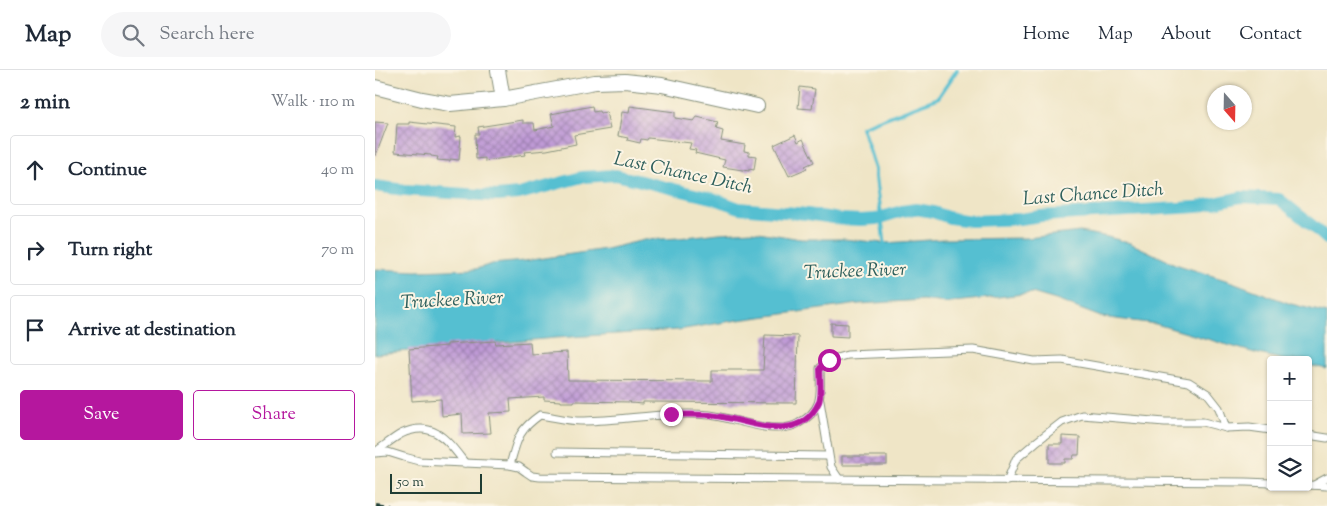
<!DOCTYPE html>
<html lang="en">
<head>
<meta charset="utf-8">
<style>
	body { margin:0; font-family:"Sorts Mill Goudy",serif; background:#f6f6f7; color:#1f2937 }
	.controls { position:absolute; right:15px; bottom:15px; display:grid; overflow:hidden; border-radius:5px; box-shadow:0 1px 4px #0004 }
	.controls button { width:45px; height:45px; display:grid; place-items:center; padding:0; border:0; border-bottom:1px solid #e0e1e3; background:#fff; color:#1f2937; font:25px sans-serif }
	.compass { position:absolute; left:832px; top:15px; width:45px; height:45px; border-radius:50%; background:#fff; box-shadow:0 1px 4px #0004; rotate:160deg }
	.scale { position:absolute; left:15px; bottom:12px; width:92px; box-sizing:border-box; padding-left:5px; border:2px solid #1f3d34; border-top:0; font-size:14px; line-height:18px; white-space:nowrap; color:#1f3d34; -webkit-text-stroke:4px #fcf5e5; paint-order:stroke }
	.stop { position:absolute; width:15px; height:15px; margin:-11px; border:4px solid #b5179e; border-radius:50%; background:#fff }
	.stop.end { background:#b5179e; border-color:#fff; box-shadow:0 1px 5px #0008 }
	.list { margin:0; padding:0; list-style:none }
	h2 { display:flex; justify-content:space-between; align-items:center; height:65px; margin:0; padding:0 20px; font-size:21px }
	h2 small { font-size:16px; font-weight:400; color:#747a83 }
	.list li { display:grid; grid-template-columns:32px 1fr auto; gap:15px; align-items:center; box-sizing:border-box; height:70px; margin:0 10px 10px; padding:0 10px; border:1px solid #e0e1e3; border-radius:5px }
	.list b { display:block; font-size:19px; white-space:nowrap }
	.list em { font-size:16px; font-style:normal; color:#747a83 }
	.actions { display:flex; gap:10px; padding:15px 20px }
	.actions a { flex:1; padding:11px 0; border:1px solid #b5179e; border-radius:5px; text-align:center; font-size:18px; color:#b5179e }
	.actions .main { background:#b5179e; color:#fff }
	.icon { flex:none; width:28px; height:28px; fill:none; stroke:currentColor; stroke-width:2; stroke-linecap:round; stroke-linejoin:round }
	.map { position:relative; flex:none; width:952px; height:436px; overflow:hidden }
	header { display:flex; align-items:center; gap:30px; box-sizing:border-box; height:70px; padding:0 25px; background:#fff; border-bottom:1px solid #e0e1e3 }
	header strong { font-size:24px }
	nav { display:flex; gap:28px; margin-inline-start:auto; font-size:18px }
	.search { width:350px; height:45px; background:#f6f6f7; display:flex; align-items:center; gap:12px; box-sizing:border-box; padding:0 18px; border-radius:28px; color:#747a83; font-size:19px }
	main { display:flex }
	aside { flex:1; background:#fff }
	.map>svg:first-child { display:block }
	.water { fill:#55bfd1; stroke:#3a7e82 }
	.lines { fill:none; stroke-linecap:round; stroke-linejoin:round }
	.stream { stroke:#55bfd1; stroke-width:4 }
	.canal { stroke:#55bfd1; stroke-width:12 }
	.building { fill:url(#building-cross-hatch) }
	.service-casing { stroke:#87917d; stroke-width:9 }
	.minor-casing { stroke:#87917d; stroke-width:16 }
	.service { stroke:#fff; stroke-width:7 }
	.minor { stroke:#fff; stroke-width:14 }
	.rail { stroke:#1f3d34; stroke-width:4; stroke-dasharray:8 4; stroke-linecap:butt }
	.route { stroke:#b5179e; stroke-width:6 }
	.labels { text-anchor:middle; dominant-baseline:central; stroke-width:4; stroke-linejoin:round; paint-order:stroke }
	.water-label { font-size:19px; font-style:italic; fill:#2c5e5b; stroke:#fcf5e5 }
</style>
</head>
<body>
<header>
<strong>Map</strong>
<div class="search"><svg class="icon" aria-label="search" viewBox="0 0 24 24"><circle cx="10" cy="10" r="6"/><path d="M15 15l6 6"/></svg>Search here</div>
<nav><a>Home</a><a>Map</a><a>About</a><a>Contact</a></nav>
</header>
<main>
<aside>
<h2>2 min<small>Walk · 110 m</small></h2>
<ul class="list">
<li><svg class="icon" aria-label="ahead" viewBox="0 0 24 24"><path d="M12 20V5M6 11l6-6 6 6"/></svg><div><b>Continue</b></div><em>40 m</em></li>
<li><svg class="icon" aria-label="right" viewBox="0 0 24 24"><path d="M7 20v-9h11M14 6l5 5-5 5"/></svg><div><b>Turn right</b></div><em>70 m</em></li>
<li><svg class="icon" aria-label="arrive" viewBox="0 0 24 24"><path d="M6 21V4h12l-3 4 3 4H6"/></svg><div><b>Arrive at destination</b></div></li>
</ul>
<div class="actions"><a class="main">Save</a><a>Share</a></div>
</aside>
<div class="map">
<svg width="952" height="436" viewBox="0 0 952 436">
	<defs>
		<pattern id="building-cross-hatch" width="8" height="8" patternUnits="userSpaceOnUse" patternTransform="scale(1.25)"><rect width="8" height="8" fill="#bf9ad6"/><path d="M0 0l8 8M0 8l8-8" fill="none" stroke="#9b7fae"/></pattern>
	</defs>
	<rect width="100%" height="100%" fill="#fcf5e5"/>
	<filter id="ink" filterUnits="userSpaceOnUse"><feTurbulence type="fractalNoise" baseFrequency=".02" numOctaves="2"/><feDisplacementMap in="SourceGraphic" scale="10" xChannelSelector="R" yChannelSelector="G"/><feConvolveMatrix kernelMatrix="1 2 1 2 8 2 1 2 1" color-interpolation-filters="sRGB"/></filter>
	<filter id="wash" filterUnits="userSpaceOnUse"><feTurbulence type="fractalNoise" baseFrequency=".0096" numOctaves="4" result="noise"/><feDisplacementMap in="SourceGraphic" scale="20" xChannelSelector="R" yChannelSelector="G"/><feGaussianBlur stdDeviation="1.12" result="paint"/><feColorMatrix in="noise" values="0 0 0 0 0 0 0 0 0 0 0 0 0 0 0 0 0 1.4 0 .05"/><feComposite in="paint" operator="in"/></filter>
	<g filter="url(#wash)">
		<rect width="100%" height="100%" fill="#efe5c6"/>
		<polygon class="water" points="377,161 426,169 468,169 510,173 569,169 653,168 705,162 733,167 755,173 800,194 860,213 916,234 952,243 952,299 933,295 933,290 909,290 880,283 781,254 726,247 681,230 657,223 571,233 548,230 484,234 363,250 303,260 180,268 0,284 0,199 41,201 101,199 117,194 149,191 231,179 269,170 304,168 344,163"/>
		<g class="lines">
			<polyline class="stream" points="510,177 500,99 487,57 563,28 582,0"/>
			<polyline class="canal" points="0,116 30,120 122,126 144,124 207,107 241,105 340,129 364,138 432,144 465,149 486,150 501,149 527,141 541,139 558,142 575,148 597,151 645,149 666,146 822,137 866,127 904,129 939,157 952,169"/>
		</g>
		<g id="blocks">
			<g class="building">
				<polygon points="425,17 440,19 437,39 423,38"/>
				<polygon points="217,36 218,42 224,41 225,43 231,42 235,59 199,65 201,74 172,80 149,82 150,85 123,89 110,91 110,88 101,89 100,64 104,64 103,57 148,50 148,53 159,53 160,60 179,56 176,44"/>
				<polygon points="255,36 300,42 300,48 319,51 322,47 343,52 341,59 348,61 346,71 370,75 369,81 374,82 374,85 381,86 379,100 374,99 374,101 348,97 350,90 320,83 321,80 314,79 316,73 273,68 272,70 266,69 265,73 252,70 253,68 243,66 247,42 254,43"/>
				<polygon points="0,52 13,53 1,85 0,85"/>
				<polygon points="34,52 81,57 80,67 86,66 84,90 75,89 75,91 62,90 63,87 56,86 56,85 20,82 22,54 34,54"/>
				<polygon points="420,65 423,72 428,69 439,92 430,96 432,98 428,100 414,106 399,75"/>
				<polygon points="456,253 473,254 473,267 456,266"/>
				<polygon points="390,265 423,266 421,333 268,332 268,334 255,333 256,332 199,331 199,332 186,332 186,331 169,330 169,327 135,329 136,342 114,343 116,363 88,364 87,344 67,346 66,329 37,331 34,279 72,276 72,274 120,271 121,274 155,272 156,284 192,282 193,310 337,311 337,300 388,300"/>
				<polygon points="687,366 705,367 704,385 699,385 698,389 690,389 690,393 674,393 674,374 687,374"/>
				<rect x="467" y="386" width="45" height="9"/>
			</g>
		</g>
	</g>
	<g filter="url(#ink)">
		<use href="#blocks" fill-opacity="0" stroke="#87917d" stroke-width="1"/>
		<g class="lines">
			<g class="service-casing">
				<g id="service">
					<polyline points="445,331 456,397 464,409"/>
					<polyline points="851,358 874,357 896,360"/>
					<polyline points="933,365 952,368"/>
					<path d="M0 382C8 377 17 369 26 364 58 349 72 370 90 393"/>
					<polyline points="182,382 453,386"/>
					<polyline points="0,383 13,382 29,387 44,391 135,395 144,397 151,402 157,406 165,407 871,412 896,413"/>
					<path d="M135 395C142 371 142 361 165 345 180 347 196 352 210 351 252 350 294 341 335 345 361 348 401 367 424 353 450 339 445 322 445 298L454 290 472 285 598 280 659 291 687 290 814 312 833 324 844 338 851 358 828 352H790L707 345 687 352 661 372 641 389 632 411"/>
					<polyline points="933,415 952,416"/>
					<polyline points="939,415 952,408"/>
				</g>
			</g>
			<g class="minor-casing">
				<g id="minor">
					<polyline points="123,0 128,29"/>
					<polyline points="0,17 47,29 75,34 128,29 220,12 250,11 287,15 382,36"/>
				</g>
			</g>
			<use href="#service" class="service"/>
			<use href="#minor" class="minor"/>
			<polyline class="rail" points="0,434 13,436"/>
		</g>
	</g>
	<g class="lines" filter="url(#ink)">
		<path class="route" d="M296 344C309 345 322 344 335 345 371 348 423 378 444 332 447 325 445 306 445 298L454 290"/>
	</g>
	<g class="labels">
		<g class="water-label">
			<text transform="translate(308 104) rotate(12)">Last Chance Ditch</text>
			<text transform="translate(718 125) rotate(-4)">Last Chance Ditch</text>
			<text transform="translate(480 202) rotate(-2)">Truckee River</text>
			<text transform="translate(77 231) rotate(-3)">Truckee River</text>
		</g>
	</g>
</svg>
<div class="controls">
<button>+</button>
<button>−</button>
<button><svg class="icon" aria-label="layers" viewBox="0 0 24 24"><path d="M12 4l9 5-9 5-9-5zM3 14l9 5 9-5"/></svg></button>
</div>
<svg class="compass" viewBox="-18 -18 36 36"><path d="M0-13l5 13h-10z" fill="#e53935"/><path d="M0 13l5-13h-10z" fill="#747a83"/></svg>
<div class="scale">50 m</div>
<div class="stop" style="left:454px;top:290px"></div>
<div class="stop end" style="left:296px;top:344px"></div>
</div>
</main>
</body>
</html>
